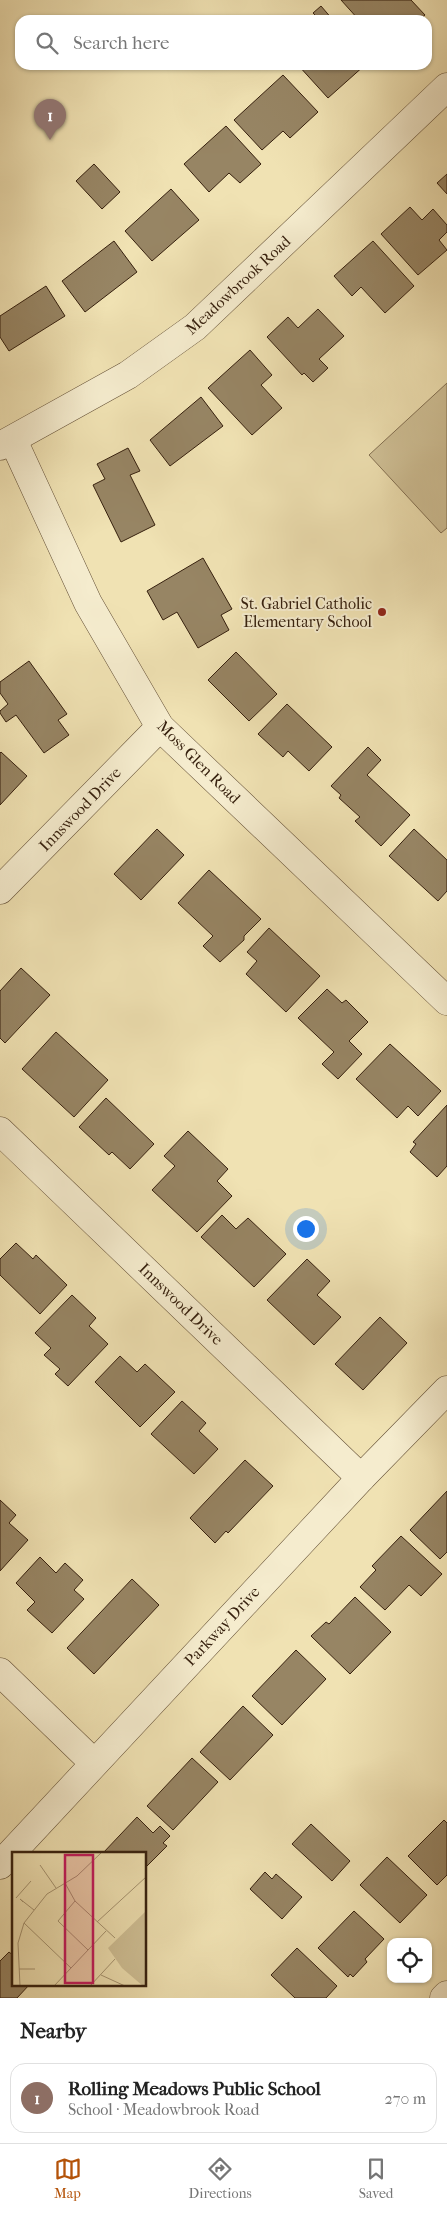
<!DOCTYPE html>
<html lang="en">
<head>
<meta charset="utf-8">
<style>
	body { margin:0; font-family:"IM FELL French Canon",serif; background:#f6f6f6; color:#222 }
	.controls { position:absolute; right:15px; bottom:15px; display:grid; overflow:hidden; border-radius:10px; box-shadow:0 1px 4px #0004 }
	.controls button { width:45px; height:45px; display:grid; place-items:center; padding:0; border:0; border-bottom:1px solid #e0e0e0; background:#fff; color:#222; font:25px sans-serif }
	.you { position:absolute; left:305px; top:1228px; width:18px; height:18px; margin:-12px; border:4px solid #fff; border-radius:50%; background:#1a73e8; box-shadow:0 0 0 8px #1a73e833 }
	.badge { display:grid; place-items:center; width:32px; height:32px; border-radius:50%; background:#b45309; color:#fff; font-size:16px; font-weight:700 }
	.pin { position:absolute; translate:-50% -41px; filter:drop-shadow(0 1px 2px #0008) }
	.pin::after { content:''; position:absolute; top:26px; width:18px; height:15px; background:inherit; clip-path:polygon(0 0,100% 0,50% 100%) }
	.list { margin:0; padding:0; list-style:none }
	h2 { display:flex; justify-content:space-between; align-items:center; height:65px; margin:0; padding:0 20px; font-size:21px }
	h2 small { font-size:16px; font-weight:400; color:#767676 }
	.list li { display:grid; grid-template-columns:32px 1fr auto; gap:15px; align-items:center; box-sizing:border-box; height:70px; margin:0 10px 10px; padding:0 10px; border:1px solid #e0e0e0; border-radius:15px }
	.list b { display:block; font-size:19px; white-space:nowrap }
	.list p { margin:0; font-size:16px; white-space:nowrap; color:#767676 }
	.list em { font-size:16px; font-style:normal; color:#767676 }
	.icon { flex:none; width:28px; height:28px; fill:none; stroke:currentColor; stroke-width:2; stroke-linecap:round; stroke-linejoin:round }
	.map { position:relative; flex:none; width:447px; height:1998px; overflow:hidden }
	.search { position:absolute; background:#fff; box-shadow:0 1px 4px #0004; left:15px; right:15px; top:15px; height:55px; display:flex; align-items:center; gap:12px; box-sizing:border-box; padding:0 18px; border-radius:15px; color:#767676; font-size:19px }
	.sheet { height:145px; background:#fff }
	nav { display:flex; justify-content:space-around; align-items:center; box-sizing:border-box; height:70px; border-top:1px solid #e0e0e0; background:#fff; font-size:14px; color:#767676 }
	nav a { display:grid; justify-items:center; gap:2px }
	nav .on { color:#b45309 }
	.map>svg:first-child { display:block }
	.green { fill:#d0c197; stroke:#837052 }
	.building { fill:#978564; stroke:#36200e }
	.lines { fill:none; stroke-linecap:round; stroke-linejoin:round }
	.minor-casing { stroke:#645037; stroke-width:29 }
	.minor { stroke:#f5ecce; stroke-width:28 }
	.poi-dot { fill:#8f2418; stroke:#f5ecce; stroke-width:2 }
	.labels { text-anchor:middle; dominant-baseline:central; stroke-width:4; stroke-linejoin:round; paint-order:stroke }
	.street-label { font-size:16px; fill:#36200e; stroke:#f5ecce }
	.poi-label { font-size:16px; fill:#36200e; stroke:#f5ecce; text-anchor:end }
	.inset-road { fill:none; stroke:#a69471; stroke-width:1 }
	.view { fill:#c2185b; fill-opacity:0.15; stroke:#c2185b; stroke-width:2.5 }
	.inset-edge { fill:none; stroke:#36200e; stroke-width:2.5 }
</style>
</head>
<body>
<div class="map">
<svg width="447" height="1998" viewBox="0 0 447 1998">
	<rect width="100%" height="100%" fill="#f0e2b3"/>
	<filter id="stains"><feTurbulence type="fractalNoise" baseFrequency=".004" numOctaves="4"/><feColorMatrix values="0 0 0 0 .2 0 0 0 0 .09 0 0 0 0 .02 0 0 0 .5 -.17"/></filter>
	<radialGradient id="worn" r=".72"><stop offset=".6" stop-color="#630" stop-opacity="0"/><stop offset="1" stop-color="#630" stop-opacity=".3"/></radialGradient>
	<polygon class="green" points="447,383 447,528 441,533 369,455"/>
	<g class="building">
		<polygon points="341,0 411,0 425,15 419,20 359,20"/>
		<polygon points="321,6 333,20 320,20 313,13"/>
		<polygon points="298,65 365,65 328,98"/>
		<polygon points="283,75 318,112 290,138 283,131 262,150 234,120"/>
		<polygon points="226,126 261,164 240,183 229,173 209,192 184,164"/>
		<polygon points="94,164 120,192 102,209 76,181"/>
		<polygon points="447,174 447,194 437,183"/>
		<polygon points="171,189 199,220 152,261 125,231"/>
		<polygon points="410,207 422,220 433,209 447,225 447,232 439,240 447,250 418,275 381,234"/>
		<polygon points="114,241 137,272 85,312 62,281"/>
		<polygon points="373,241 414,286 385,313 361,287 352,296 334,276"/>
		<polygon points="46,286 65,316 9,351 0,337 0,316"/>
		<polygon points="318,309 344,336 319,359 328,368 313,382 304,373 302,375 267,337 288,317 298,328"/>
		<polygon points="250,350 272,375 261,385 282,408 252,435 208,388"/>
		<polygon points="201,397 223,426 170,466 150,440"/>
		<polygon points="128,448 140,471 130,475 155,525 121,542 93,485 105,479 97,464"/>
		<polygon points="203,558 232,609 221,615 229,630 198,648 177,612 163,620 147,591"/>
		<polygon points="236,652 277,694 249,721 208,680"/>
		<polygon points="29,661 67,714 58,720 69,735 44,753 16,715 6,722 0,713 0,711 8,704 0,693 0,682"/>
		<polygon points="287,704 332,747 309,771 288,751 283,757 258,734"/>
		<polygon points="368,747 381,760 367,775 410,815 381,846 355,821 360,817 339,798 341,795 331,786"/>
		<polygon points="1,752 27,776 0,805 0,753"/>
		<polygon points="157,829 184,855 141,900 114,874"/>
		<polygon points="414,829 447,860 447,891 438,901 389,856"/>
		<polygon points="209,870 261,919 244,936 244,940 220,962 203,946 213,936 178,903"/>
		<polygon points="269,928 320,976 286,1012 246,974 257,961 247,952"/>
		<polygon points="21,968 50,995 5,1043 0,1038 0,991"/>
		<polygon points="327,989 342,1003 346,1000 368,1022 349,1041 362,1054 338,1079 322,1064 334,1052 298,1018"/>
		<polygon points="56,1032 108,1080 74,1117 22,1069"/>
		<polygon points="390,1044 441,1091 418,1116 408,1106 397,1118 356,1079"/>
		<polygon points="106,1098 154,1144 130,1169 112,1152 109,1155 79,1127"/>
		<polygon points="447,1105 447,1166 437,1177 410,1152 416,1144 413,1142"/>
		<polygon points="188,1131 228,1169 217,1181 232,1196 197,1232 152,1190 175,1166 164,1156"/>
		<polygon points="222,1215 236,1229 248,1218 286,1254 254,1287 201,1237"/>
		<polygon points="16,1243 33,1259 36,1255 67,1285 40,1314 0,1275 0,1259"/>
		<polygon points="307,1259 330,1281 317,1295 341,1317 314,1345 267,1300"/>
		<polygon points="72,1295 96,1318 89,1326 108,1344 68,1386 55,1374 60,1369 44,1355 51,1348 35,1333"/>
		<polygon points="380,1317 407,1343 363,1390 335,1364"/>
		<polygon points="120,1356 137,1372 145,1364 175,1392 140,1427 95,1382"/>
		<polygon points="182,1401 206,1423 199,1431 218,1449 194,1474 151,1434"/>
		<polygon points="245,1460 273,1486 228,1533 226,1531 215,1543 190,1518"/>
		<polygon points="447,1491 447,1552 440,1559 410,1530"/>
		<polygon points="0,1500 16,1515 9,1523 28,1540 0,1571"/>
		<polygon points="401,1536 442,1574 421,1596 409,1585 385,1610 360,1587 376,1570 372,1566"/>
		<polygon points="40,1557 56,1573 65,1563 83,1580 74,1590 84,1599 52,1633 27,1610 35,1602 16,1583"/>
		<polygon points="132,1579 159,1605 94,1674 67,1648"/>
		<polygon points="355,1597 391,1632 350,1674 311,1636 326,1622 329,1624"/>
		<polygon points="296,1650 326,1679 282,1725 252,1696"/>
		<polygon points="243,1706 273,1735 230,1780 200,1752"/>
		<polygon points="192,1758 218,1782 173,1830 147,1806"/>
		<polygon points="137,1817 153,1833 160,1826 170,1836 163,1843 167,1846 145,1868 145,1853 103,1853"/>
		<polygon points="444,1820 447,1823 447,1875 437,1885 408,1856"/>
		<polygon points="311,1824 350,1861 332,1881 292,1844"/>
		<polygon points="387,1857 427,1895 400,1923 360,1885"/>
		<polygon points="265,1872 272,1879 276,1874 302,1897 282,1919 250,1889"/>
		<polygon points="354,1911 384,1939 365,1959 367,1962 353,1977 350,1974 348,1977 318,1948"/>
		<polygon points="297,1948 337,1986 326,1998 295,1998 271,1975"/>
		<polygon points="9,1952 14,1956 14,1984 30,1984 17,1998 0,1998 0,1961"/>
	</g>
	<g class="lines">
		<g class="minor-casing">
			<g id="minor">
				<polyline points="13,440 88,603 160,727 447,1001"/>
				<polyline points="0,446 128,375 195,327 447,87"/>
				<polyline points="0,890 160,727"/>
				<polyline points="0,1131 361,1478"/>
				<polyline points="0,1672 94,1763"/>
				<polyline points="0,1865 361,1478 447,1390"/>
				<polyline points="444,1998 447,1995"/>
			</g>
		</g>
		<use href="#minor" class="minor"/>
	</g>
	<circle class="poi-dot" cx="382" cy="612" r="5"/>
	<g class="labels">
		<g class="street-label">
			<text transform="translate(238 285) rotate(-43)">Meadowbrook Road</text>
			<text transform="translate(199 762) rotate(45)">Moss Glen Road</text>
			<text transform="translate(80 809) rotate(-46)">Innswood Drive</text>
			<text transform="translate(181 1304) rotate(44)">Innswood Drive</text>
			<text transform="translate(222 1626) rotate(-47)">Parkway Drive</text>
		</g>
		<g class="poi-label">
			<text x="372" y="603">St. Gabriel Catholic<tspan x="372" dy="18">Elementary School</tspan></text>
		</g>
	</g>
	<g transform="translate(12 1852)">
		<rect width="134" height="134" fill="#f0e2b3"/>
		<path d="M134 59V134H131L110 116 96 96Z" fill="#d0c197"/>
		<path class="inset-road" d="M28 13 44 36M53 31 63 49 103 86M4 46 19 29M63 49 46 69 76 98M11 50 8 47 22 58M85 70 134 25M12 71 59 116M7 117H23M89 123 113 134M8 134 6 91 12 71 35 42 65 24 90 0M42 134 94 79M78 134 103 107"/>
		<path class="view" d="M53 3H81V131H53Z"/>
		<rect width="134" height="134" class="inset-edge"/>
	</g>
	<rect width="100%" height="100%" filter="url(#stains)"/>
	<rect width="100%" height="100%" fill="url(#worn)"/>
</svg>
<div class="controls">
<button><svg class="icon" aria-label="locate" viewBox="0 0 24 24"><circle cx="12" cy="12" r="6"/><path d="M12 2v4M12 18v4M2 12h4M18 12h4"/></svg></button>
</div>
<div class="you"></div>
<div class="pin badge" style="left:50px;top:140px;background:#8d6e63">1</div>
<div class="search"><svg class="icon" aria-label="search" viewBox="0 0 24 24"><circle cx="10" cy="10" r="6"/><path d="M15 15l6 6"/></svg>Search here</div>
</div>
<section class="sheet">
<h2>Nearby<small></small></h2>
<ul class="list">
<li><span class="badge" style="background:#8d6e63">1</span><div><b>Rolling Meadows Public School</b><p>School · Meadowbrook Road</p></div><em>270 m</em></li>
</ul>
</section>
<nav>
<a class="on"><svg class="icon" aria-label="map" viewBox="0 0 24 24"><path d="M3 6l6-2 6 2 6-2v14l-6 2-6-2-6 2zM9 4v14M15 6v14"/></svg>Map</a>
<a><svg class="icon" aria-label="directions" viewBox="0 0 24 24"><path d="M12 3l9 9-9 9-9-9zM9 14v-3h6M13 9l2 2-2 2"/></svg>Directions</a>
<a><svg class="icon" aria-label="saved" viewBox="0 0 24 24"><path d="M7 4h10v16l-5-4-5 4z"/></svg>Saved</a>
</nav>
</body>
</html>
